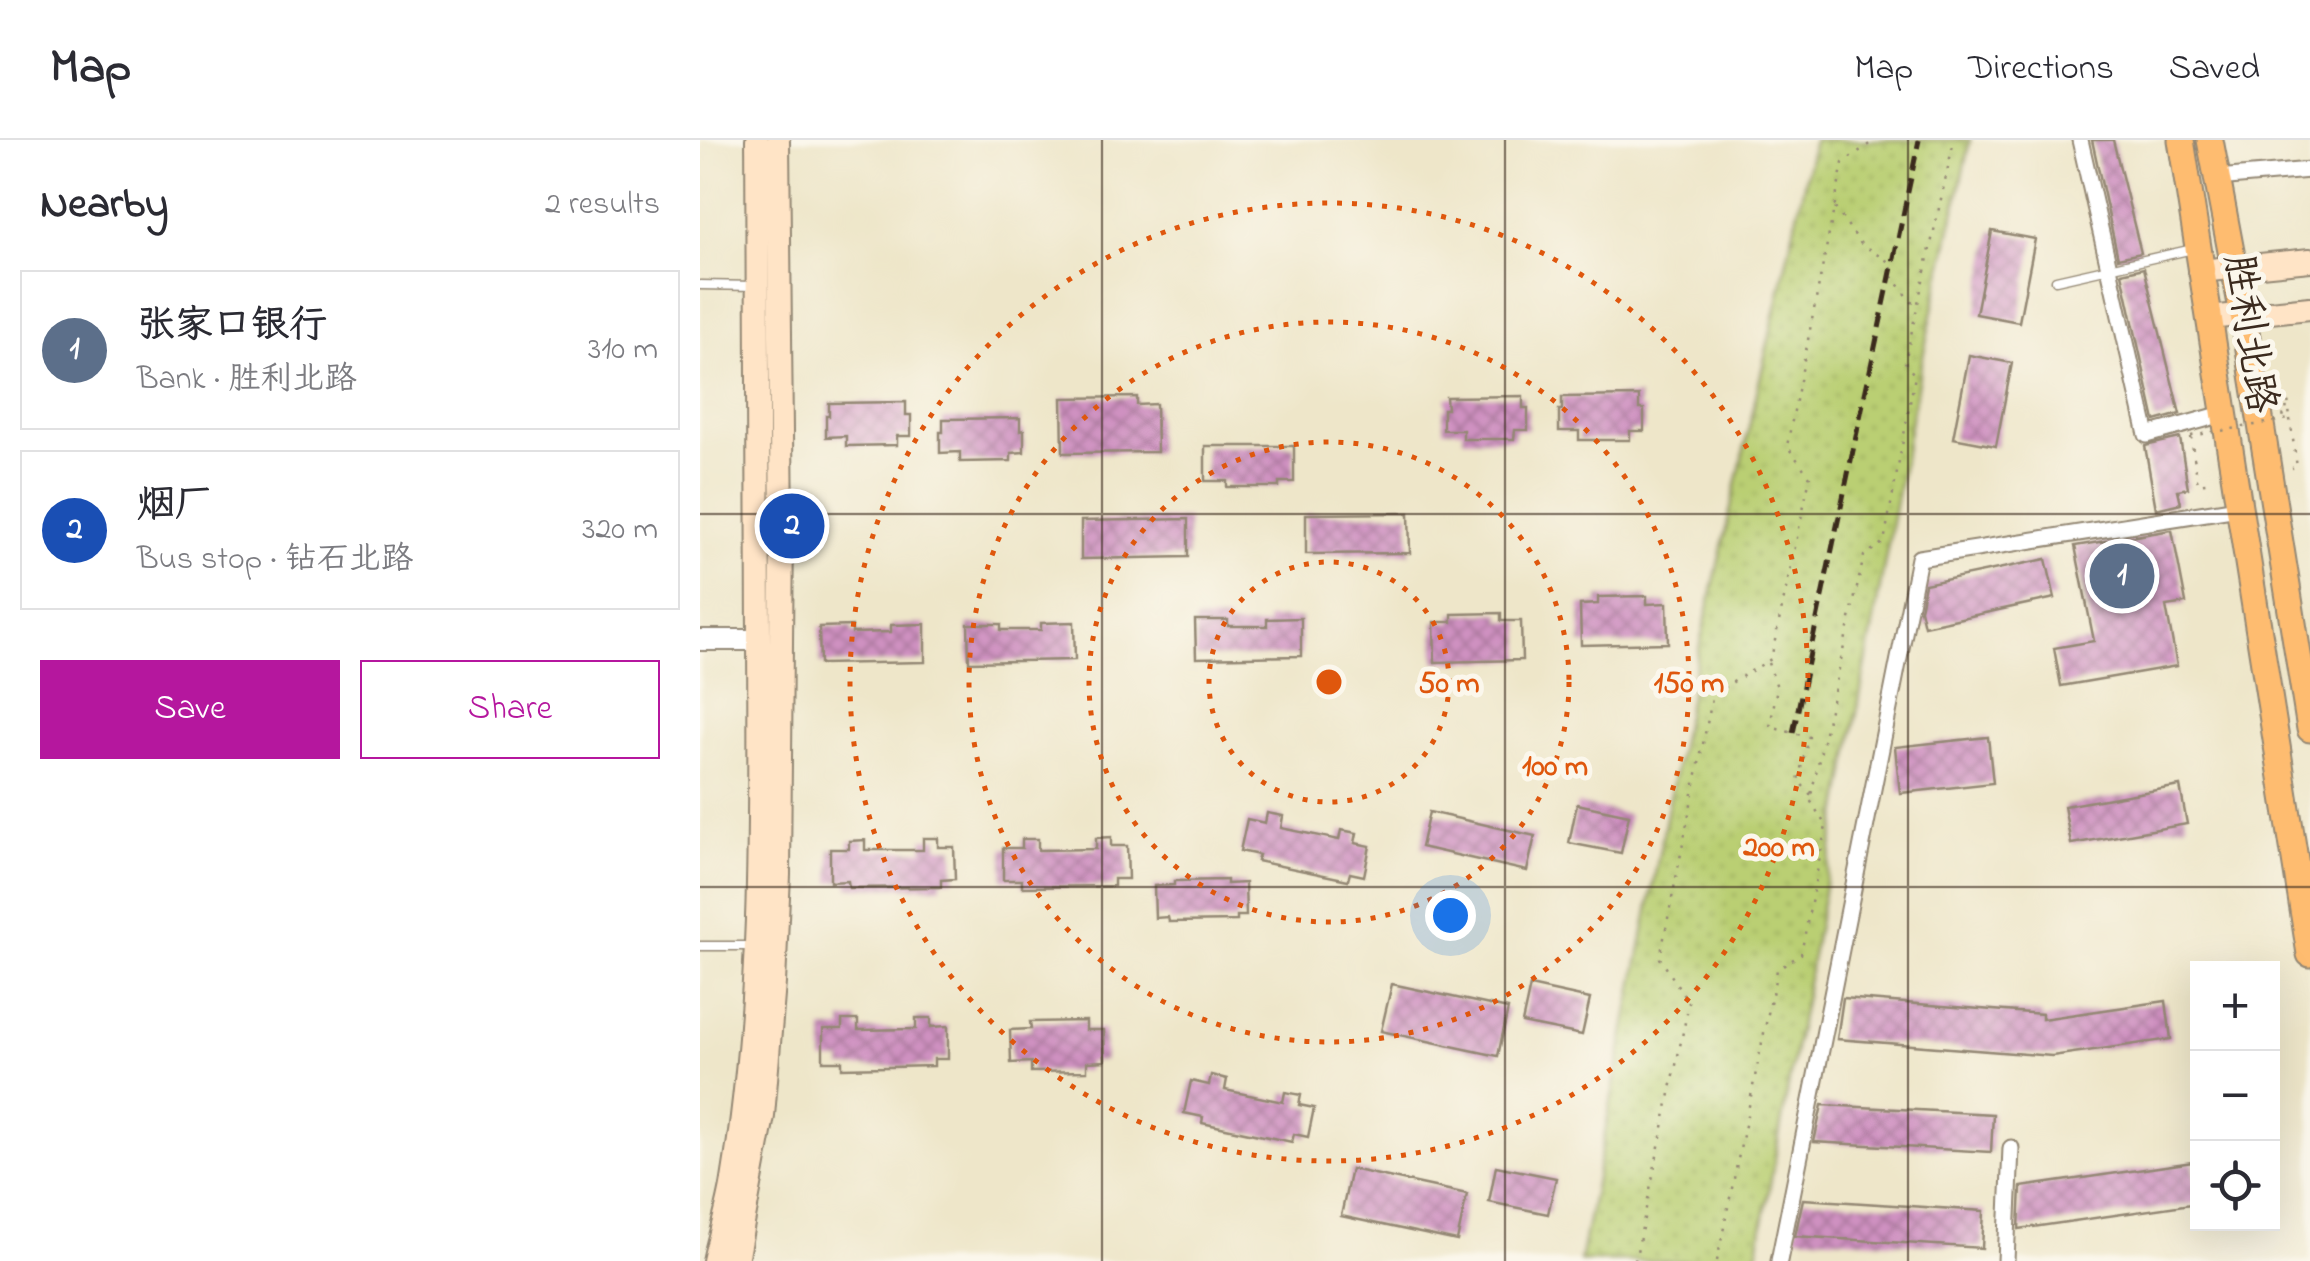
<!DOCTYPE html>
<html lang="en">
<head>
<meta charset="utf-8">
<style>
	body { margin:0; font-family:"Indie Flower","LXGW WenKai TC",sans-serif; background:#f7f7f7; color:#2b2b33 }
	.controls { position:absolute; right:30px; bottom:30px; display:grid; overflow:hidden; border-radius:0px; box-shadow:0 10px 40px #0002 }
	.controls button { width:90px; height:90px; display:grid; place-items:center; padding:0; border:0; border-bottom:2px solid #e1e1e2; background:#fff; color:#2b2b33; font:50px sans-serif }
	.you { position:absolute; left:750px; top:775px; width:35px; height:35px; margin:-25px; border:8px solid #fff; border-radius:50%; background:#1a73e8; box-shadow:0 0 0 15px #1a73e833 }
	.badge { display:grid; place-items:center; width:65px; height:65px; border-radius:50%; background:#b5179e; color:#fff; font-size:32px; font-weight:700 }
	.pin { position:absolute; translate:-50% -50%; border:5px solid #fff; box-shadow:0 2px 10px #0006 }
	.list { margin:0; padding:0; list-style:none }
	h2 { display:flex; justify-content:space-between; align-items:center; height:130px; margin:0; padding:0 40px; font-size:42px }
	h2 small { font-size:32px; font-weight:400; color:#7c7c81 }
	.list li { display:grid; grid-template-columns:65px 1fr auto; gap:30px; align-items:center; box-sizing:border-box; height:160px; margin:0 20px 20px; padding:0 20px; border:2px solid #e1e1e2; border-radius:0px }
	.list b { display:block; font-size:38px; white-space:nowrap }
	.list p { margin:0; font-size:32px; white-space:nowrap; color:#7c7c81 }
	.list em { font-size:32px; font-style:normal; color:#7c7c81 }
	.actions { display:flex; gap:20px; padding:30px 40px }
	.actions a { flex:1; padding:22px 0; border:2px solid #b5179e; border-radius:0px; text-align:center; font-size:35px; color:#b5179e }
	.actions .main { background:#b5179e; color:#fff }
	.icon { flex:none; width:55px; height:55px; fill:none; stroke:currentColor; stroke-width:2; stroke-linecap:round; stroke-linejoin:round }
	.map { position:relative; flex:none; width:1610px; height:1121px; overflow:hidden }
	header { display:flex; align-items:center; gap:60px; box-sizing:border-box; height:140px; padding:0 50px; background:#fff; border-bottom:2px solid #e1e1e2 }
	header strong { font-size:48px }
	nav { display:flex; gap:55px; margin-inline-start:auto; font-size:35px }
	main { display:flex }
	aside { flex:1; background:#fff }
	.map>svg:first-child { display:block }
	.park { fill:url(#park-dots); stroke:#7a7c48; stroke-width:2.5 }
	.building { fill:url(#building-cross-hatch) }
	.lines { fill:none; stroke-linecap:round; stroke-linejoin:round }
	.service-casing { stroke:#948874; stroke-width:11 }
	.minor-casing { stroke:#948874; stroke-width:19 }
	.tertiary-casing { stroke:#948874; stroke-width:24 }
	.secondary-casing { stroke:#948874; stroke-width:26 }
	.trunk-casing { stroke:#948874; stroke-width:29 }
	.path { stroke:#948874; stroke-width:2.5; stroke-dasharray:2.5 8; stroke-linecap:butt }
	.service { stroke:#fff; stroke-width:8 }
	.minor { stroke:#fff; stroke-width:15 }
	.tertiary { stroke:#fff; stroke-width:20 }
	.secondary { stroke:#ffe4c6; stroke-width:22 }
	.trunk { stroke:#febc70; stroke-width:25 }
	.rail { stroke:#3b2a1e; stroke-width:5; stroke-dasharray:15 8; stroke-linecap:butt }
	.path-bridge { stroke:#948874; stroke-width:2.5; stroke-dasharray:2.5 8; stroke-linecap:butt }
	.grid { fill:none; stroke:#3b2a1e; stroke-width:2.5; stroke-opacity:0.55 }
	.ring { fill:none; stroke:#df570d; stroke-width:5; stroke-dasharray:5 10 }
	.labels { text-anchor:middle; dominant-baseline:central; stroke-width:10; stroke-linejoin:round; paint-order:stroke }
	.street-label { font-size:40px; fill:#3b2a1e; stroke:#fbf7ec }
	.centre { fill:#df570d; stroke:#fbf7ec; stroke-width:5 }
	.ring-label { font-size:30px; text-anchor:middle; font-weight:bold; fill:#df570d; stroke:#fbf7ec; stroke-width:10; stroke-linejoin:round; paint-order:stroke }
</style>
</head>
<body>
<header>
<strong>Map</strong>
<nav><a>Map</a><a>Directions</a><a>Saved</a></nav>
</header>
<main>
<aside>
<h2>Nearby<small>2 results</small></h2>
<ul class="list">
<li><span class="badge" style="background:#5c6f8a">1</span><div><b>张家口银行</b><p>Bank · 胜利北路</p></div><em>310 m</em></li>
<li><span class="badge" style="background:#1a4fb4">2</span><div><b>烟厂</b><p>Bus stop · 钻石北路</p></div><em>320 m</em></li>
</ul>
<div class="actions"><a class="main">Save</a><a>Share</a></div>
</aside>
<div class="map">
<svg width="1610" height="1121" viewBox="0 0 1610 1121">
	<defs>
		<pattern id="park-dots" width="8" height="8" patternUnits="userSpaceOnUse" patternTransform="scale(2.5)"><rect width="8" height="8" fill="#bacf73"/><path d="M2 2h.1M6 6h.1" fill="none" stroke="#a1b263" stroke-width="1.8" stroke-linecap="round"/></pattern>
		<pattern id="building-cross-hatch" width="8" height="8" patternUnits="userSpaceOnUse" patternTransform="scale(2.5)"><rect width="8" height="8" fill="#cf91c1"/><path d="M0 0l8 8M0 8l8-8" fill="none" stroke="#a9779c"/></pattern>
	</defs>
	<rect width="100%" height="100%" fill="#fbf7ec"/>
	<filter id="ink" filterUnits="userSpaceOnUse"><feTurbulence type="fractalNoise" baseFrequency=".01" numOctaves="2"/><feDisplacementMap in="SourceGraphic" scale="20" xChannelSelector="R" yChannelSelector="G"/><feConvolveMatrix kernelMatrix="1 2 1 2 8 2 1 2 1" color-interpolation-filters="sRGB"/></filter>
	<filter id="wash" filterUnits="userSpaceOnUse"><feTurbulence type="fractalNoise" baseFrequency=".0048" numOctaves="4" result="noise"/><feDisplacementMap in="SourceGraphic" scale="40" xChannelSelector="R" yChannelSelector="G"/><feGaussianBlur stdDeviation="2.25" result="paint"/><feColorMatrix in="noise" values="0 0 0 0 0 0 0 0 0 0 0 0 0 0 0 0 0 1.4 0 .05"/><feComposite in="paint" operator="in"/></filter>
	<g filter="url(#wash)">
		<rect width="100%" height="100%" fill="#eee6c9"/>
		<polygon class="park" points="1114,0 1270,0 1220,230 1056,1121 880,1121 998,513"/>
		<g id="blocks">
			<g class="building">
				<polygon points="1392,0 1413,0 1441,113 1418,118"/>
				<polygon points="1292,91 1335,99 1319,182 1276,174"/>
				<polygon points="1444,128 1480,274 1455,281 1422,133"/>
				<polygon points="1269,215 1312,223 1296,306 1253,298"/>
				<polygon points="823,256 823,268 828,268 828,290 815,290 814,299 763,299 763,290 743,290 743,269 747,269 746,257"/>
				<polygon points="939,256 939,269 944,269 944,291 930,291 930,300 879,300 879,291 859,291 859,270 862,270 862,257"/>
				<polygon points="437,257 437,265 456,264 457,312 363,313 362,258"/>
				<polygon points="206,262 206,275 211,275 211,296 197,296 197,305 146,306 146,296 126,297 126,276 129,276 129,263"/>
				<polygon points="320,278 320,291 324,290 324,312 311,313 311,321 260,322 260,312 240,313 240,292 243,292 243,279"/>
				<polygon points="1480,298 1488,348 1478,350 1481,363 1456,369 1445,306"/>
				<polygon points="505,306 594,306 594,342 579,342 579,347 527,347 527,341 505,341"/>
				<polygon points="709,373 710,413 606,414 606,374"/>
				<polygon points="488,379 488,417 381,419 381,381"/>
				<polygon points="1472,390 1486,463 1466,466 1477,526 1361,546 1354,508 1394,501 1375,406"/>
				<polygon points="1346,419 1355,458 1224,486 1220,469 1225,444"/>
				<polygon points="947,456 947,464 967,463 968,503 881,505 880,465 898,464 898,457"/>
				<polygon points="801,473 801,481 821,481 822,520 735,522 734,482 752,482 752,474"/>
				<polygon points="601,478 601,516 496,518 495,480 528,480 528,486 567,486 567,479"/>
				<polygon points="374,482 375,520 269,522 268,484 301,484 301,490 341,490 341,483"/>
				<polygon points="225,484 225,522 120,524 119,487 152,486 152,493 191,492 191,485"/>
				<polygon points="1288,597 1293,643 1200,653 1195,607"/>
				<polygon points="1480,646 1487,684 1371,704 1364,666"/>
				<polygon points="877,664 929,675 921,713 869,703"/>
				<polygon points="729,672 835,696 827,731 721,707"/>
				<polygon points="567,673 583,676 581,688 639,700 641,690 657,693 655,703 670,706 664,736 650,733 648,740 557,721 559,715 540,711 547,679 565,683"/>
				<polygon points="411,697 411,706 427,706 428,739 414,739 414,746 322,747 322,740 303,740 303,708 322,708 322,699 338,699 338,710 396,709 396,698"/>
				<polygon points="223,698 238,698 238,707 254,707 255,739 241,740 241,747 149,748 148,741 130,742 130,709 149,709 149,701 165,700 165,710 223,710"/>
				<polygon points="527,740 527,744 545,743 546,776 537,776 537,781 469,782 468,777 455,778 454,746 474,745 474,741"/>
				<polygon points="692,844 808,869 798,916 681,891"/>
				<polygon points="830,846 890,859 882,895 822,883"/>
				<polygon points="1143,858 1342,874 1342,879 1466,861 1471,899 1352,916 1137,899"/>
				<polygon points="216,878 231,878 231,887 248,886 248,919 234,919 234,926 142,928 142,921 123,921 123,889 142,889 142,880 158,880 158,890 216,889"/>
				<polygon points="386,881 386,890 404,890 405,921 387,922 387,931 331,932 331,922 311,923 310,890 331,889 330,882"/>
				<polygon points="511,935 527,939 525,950 583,962 585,952 601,955 599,965 614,968 608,997 594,994 592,1002 502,983 503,977 484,973 491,941 509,945"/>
				<polygon points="1122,965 1293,974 1291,1012 1114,1002"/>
				<polygon points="1493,1022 1498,1063 1319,1089 1321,1047"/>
				<polygon points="796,1026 856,1038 848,1074 789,1062"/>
				<polygon points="651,1029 767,1054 757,1101 641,1076"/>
				<polygon points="1103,1059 1284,1071 1282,1108 1095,1096"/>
			</g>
		</g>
	</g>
	<g filter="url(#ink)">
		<use href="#blocks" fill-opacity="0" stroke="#948874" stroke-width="2.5"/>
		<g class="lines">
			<g class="service-casing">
				<g id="service">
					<polyline points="1356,140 1493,109"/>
					<polyline points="0,145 55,146"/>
					<polyline points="0,806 50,806"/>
				</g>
			</g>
			<g class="minor-casing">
				<g id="minor">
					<polyline points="1380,0 1447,295 1523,274"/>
					<polyline points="1517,38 1610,30"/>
					<polyline points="1079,1121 1219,418 1538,368"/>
					<polyline points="1306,1121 1311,1008"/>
				</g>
			</g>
			<g class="tertiary-casing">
				<polyline id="tertiary" points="0,500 59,500"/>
			</g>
			<g class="secondary-casing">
				<g id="secondary">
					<polyline points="1500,131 1610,120"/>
					<polyline points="1508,178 1610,168"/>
					<path d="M14 1121C20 1094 29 1067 33 1040 62 861 60 682 59 502 59 334 59 167 57 0"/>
					<polyline points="36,1121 63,976 74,843 79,735 82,388 78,0"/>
				</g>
			</g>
			<g class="trunk-casing">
				<g id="trunk">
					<polyline points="1481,0 1610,814"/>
					<polyline points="1510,0 1546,191 1610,589"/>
				</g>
			</g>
			<g class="path">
				<polyline points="1135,68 1161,104 1192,124 1190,133 1215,166"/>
				<polyline points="1590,279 1597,327 1592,328"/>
				<polyline points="1491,297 1498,344 1512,342"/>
				<polyline points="1068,523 1077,547 1070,587 1109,597 1098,640 1111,655"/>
				<polyline points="935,1121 989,863 960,818 1013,554 1071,519 1110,337 1087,306 1143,23 1175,0"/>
				<polyline points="1017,1121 1077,830 1101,814 1126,686 1110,660 1164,416 1184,402 1215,236 1205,222 1254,0"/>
			</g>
			<use href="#service" class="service"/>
			<use href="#minor" class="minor"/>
			<use href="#tertiary" class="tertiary"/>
			<use href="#secondary" class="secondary"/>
			<use href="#trunk" class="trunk"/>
			<polyline class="rail" points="1093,593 1219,0"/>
			<polyline class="path-bridge" points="1491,296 1590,279 1588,259 1579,260 1581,276 1587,275 1586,262"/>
		</g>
	</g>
	<path class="grid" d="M402 0V1121M805 0V1121M1208 0V1121M0 374H1610M0 747H1610"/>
	<g class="ring">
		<circle cx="629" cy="542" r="120"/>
		<circle cx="629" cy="542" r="240"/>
		<circle cx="629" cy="542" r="360"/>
		<circle cx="629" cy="542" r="479"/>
	</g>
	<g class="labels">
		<g class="street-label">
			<text transform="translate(1548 194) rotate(81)">胜利北路</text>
		</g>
	</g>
	<circle cx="629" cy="542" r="15" class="centre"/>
	<g class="ring-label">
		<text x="749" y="552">50 m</text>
		<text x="989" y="552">150 m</text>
		<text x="855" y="635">100 m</text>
		<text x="1079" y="716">200 m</text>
	</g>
</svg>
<div class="controls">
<button>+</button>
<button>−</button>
<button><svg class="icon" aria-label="locate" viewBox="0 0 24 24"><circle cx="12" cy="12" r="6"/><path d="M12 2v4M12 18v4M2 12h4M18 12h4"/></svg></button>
</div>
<div class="you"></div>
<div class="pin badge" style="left:1422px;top:436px;background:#5c6f8a">1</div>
<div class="pin badge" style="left:92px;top:386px;background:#1a4fb4">2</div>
</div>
</main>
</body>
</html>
